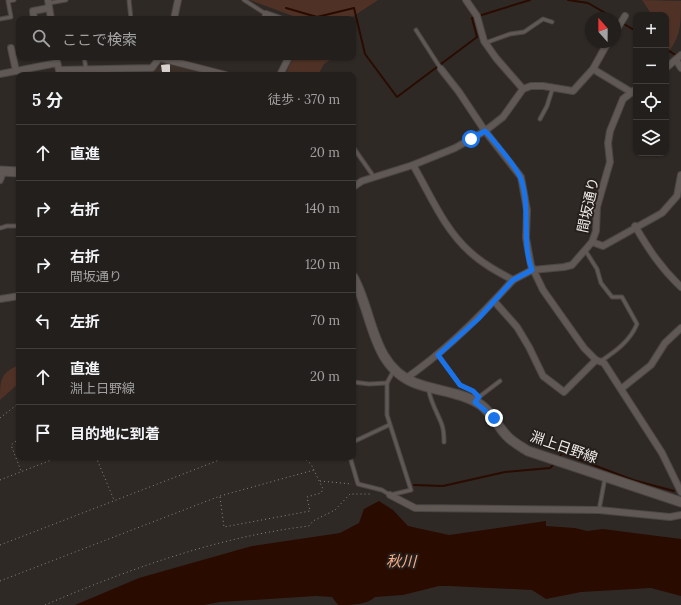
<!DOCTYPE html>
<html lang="ja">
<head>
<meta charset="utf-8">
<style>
	body { margin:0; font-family:Lora,"Noto Sans JP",serif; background:#2f2c29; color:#f1f3f6 }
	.controls { position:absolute; right:12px; top:12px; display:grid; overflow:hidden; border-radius:8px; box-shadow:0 1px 3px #0004 }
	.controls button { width:36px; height:36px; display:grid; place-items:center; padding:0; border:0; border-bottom:1px solid #403d3b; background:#231f1c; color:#f1f3f6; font:20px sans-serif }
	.compass { position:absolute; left:585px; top:12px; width:36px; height:36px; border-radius:50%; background:#231f1c; box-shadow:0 1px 3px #0004; rotate:339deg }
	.stop { position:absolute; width:12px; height:12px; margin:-9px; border:3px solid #1a73e8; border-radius:50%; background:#fff }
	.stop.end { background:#1a73e8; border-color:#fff; box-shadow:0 1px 4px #0008 }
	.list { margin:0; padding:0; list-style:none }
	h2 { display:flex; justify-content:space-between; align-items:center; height:52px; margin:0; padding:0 16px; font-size:17px }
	h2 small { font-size:13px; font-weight:400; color:#a3a2a3 }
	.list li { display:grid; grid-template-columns:26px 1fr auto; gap:12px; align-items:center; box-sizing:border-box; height:56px; padding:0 16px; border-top:1px solid #403d3b }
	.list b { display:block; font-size:15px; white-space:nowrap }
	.list p { margin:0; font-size:13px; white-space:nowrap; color:#a3a2a3 }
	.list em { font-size:13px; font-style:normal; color:#a3a2a3 }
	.icon { flex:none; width:22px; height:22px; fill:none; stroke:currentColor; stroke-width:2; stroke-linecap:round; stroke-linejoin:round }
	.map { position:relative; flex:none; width:681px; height:605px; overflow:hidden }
	.search { position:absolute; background:#231f1c; box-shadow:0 1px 3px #0004; left:16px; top:16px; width:340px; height:44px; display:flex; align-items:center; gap:10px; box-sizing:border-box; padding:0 14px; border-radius:8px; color:#a3a2a3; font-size:15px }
	.panel { position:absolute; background:#231f1c; box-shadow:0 1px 3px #0004; left:16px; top:72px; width:340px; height:388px; border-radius:8px }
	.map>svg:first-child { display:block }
	.built { fill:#3b2f29 }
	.green { fill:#4f3225 }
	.water { fill:#2a0b00 }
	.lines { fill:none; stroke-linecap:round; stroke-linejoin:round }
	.stream { stroke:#2a0b00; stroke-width:2 }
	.building { fill:#dad2ce }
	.service-casing { stroke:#4b4644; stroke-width:5 }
	.minor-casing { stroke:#4b4644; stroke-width:8 }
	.secondary-casing { stroke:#4b4644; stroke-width:11 }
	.path { stroke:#8c8684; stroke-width:1; stroke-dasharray:1 3; stroke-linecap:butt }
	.service { stroke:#5f5854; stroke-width:3 }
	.minor { stroke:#5f5854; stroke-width:6 }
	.secondary { stroke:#5f5854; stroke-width:9 }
	.route { stroke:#1a73e8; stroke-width:5 }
	.labels { text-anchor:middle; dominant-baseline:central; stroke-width:4; stroke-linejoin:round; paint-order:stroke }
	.street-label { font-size:14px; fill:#f1ecea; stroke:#251f1c }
	.water-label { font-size:15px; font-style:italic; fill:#fbad8a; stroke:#251f1c }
</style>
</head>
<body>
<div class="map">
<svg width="681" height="605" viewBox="0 0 681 605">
	<rect width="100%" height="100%" fill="#2f2926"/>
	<polygon class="built" points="162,61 219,75 63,75 66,72 154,71 159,67"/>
	<g class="green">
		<polygon points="250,0 378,0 349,19 301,19"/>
		<path d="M642 0 681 1C681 25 681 37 666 55V15H652Z"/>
		<polygon points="294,57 335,57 324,64 318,75 285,75"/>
		<path d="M19 365V383L0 400C0 380 0 373 19 365Z"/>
	</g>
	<path class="water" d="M379 501 393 510 408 526 449 535 546 521V526L575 528 587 531 603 529 681 539V596L651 588 581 592 546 599 532 590 449 586H439L403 595 375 597C366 605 352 605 338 605L332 597 316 596 220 602 204 605H75L139 578 252 546 340 533 359 523 364 509Z"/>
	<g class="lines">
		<g class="stream">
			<polyline points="568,0 588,3 614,18"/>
			<polyline points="286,8 317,17 354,8 365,54 397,97 477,37 472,18 530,0"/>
			<polyline points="615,19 636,31"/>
			<polyline points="666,49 677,56"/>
			<polyline points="560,456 562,453 633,480 674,491"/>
			<polyline points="414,485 443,486 505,472 550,468 553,465"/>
		</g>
	</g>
	<polygon class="building" points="170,64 170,72 162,72 161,65"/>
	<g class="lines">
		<g class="service-casing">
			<g id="service">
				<polyline points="129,0 131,19"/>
				<polyline points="244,0 266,14"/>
				<polyline points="49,3 66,0"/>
				<polyline points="0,19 11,17 8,1 14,0"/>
				<polyline points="416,30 441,69"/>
				<polyline points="485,43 510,34 524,32 543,19 552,22"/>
				<polyline points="84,57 86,69"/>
				<polyline points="540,119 547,106 553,87"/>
				<polyline points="353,147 374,177"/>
				<polyline points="0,228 7,226 19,226"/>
				<path d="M585 250 597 269 601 283 612 297H622L637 324C630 341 616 351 601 361"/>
				<polyline points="438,355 460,385 473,391 479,397"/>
				<polyline points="353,382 369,384 387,383"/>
				<path d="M429 389C428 397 439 416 442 425 444 431 444 436 444 442"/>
				<polyline points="479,397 500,381"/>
				<polyline points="353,442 389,425"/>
				<polyline points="350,457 358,484 382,490 390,495 411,490 387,415 387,383 394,370"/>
				<polyline points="599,510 605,478"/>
			</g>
		</g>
		<g class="minor-casing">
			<g id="minor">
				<polyline points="48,0 51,19"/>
				<polyline points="466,0 477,16 484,41 496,58 523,89"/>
				<polyline points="34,19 33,11 49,8"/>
				<polyline points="174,19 178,0"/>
				<polyline points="265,19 266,14 280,19"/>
				<polyline points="615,32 625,16"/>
				<polyline points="11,48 16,71"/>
				<polyline points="56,57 60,75"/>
				<polyline points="160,58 226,75"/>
				<polyline points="676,60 681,68"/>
				<polyline points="666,68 681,55"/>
				<polyline points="441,69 459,92 485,131 521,177 527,210 526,238 531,265 543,290 584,348 596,360 604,363 662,453 681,492"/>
				<polyline points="593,69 631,92"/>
				<polyline points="59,70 152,68 160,57"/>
				<polyline points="0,74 57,63"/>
				<polyline points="280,75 289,57"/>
				<path d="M413 165C430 194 444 229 470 252 483 264 498 272 513 280"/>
				<polyline points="0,180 3,172"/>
				<polyline points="353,187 362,181 413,165 455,148 485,131 503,117 523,89 531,86 543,86 573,91 593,69 608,42"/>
				<path d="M635 226C649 250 661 268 681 287"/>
				<polyline points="592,242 603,246 662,213 677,196 681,175"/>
				<polyline points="0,299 19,296"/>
				<polyline points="494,301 517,327 529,347 543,376 564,392 596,360"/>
				<path d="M405 379C446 351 480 317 513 280L532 270 564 267 572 265 592 242 596 231 597 207 610 162 608 143 610 131 623 99 636 89"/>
				<polyline points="621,389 651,365 665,343 681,328"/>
				<polyline points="390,495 415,508 599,510 670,517 681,515"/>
			</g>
		</g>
		<g class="secondary-casing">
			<g id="secondary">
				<polyline points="0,171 19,172"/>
				<path d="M353 277C373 312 371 366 415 383 436 391 462 392 481 405 492 413 497 425 506 435 512 442 520 446 528 451L681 502"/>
			</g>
		</g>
		<g class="path">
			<polyline points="0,418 19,403"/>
			<polyline points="19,439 11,445 21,471"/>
			<polyline points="96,457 114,500"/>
			<polyline points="0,480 59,457"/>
			<polyline points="320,481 352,484"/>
			<polyline points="220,497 224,527 310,511 307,497 321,493 323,489 311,464 303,457"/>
			<polyline points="0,545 227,457"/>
			<polyline points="0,581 220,496 314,470"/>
			<path d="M45 605C129 569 217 537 309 526L313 521 335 510 350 494H372"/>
		</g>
		<use href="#service" class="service"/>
		<use href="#minor" class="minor"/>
		<use href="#secondary" class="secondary"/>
	</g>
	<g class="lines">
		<path class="route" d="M471 139 485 131 488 134C496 144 517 167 521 179 531 208 521 241 532 270L513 280 478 319 438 355 460 385 473 391 479 397 475 402 494 418"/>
	</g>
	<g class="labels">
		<g class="street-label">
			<text transform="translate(588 205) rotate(-78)">間坂通り</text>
			<text transform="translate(564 447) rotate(19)">淵上日野線</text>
		</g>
		<g class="water-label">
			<text transform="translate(401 561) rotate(1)">秋川</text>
		</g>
	</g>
</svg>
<div class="controls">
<button>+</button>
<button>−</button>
<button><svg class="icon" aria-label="locate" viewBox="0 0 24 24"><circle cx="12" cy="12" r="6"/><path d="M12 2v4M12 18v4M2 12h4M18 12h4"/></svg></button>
<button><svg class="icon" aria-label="layers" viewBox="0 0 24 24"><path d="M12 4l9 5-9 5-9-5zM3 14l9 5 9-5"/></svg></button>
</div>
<svg class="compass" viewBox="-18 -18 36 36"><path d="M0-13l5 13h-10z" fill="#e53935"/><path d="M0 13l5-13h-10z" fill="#a3a2a3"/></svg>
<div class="stop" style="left:471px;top:139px"></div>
<div class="stop end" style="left:494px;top:418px"></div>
<div class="search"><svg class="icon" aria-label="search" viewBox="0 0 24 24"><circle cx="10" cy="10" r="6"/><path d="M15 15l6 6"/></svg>ここで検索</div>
<section class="panel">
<h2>5 分<small>徒歩 · 370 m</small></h2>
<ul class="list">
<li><svg class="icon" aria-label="ahead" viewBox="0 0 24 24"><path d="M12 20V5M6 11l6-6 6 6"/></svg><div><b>直進</b></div><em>20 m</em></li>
<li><svg class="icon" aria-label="right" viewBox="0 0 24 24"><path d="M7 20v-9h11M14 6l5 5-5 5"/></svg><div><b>右折</b></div><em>140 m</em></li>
<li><svg class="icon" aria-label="right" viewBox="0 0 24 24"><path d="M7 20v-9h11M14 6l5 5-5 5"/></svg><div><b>右折</b><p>間坂通り</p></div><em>120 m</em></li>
<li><svg class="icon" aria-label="left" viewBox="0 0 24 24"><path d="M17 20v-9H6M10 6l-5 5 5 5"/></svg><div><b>左折</b></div><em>70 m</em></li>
<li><svg class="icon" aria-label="ahead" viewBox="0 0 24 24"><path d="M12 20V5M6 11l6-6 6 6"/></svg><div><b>直進</b><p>淵上日野線</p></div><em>20 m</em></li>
<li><svg class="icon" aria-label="arrive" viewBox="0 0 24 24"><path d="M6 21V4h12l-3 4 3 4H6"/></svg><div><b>目的地に到着</b></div></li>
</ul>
</section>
</div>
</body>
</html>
